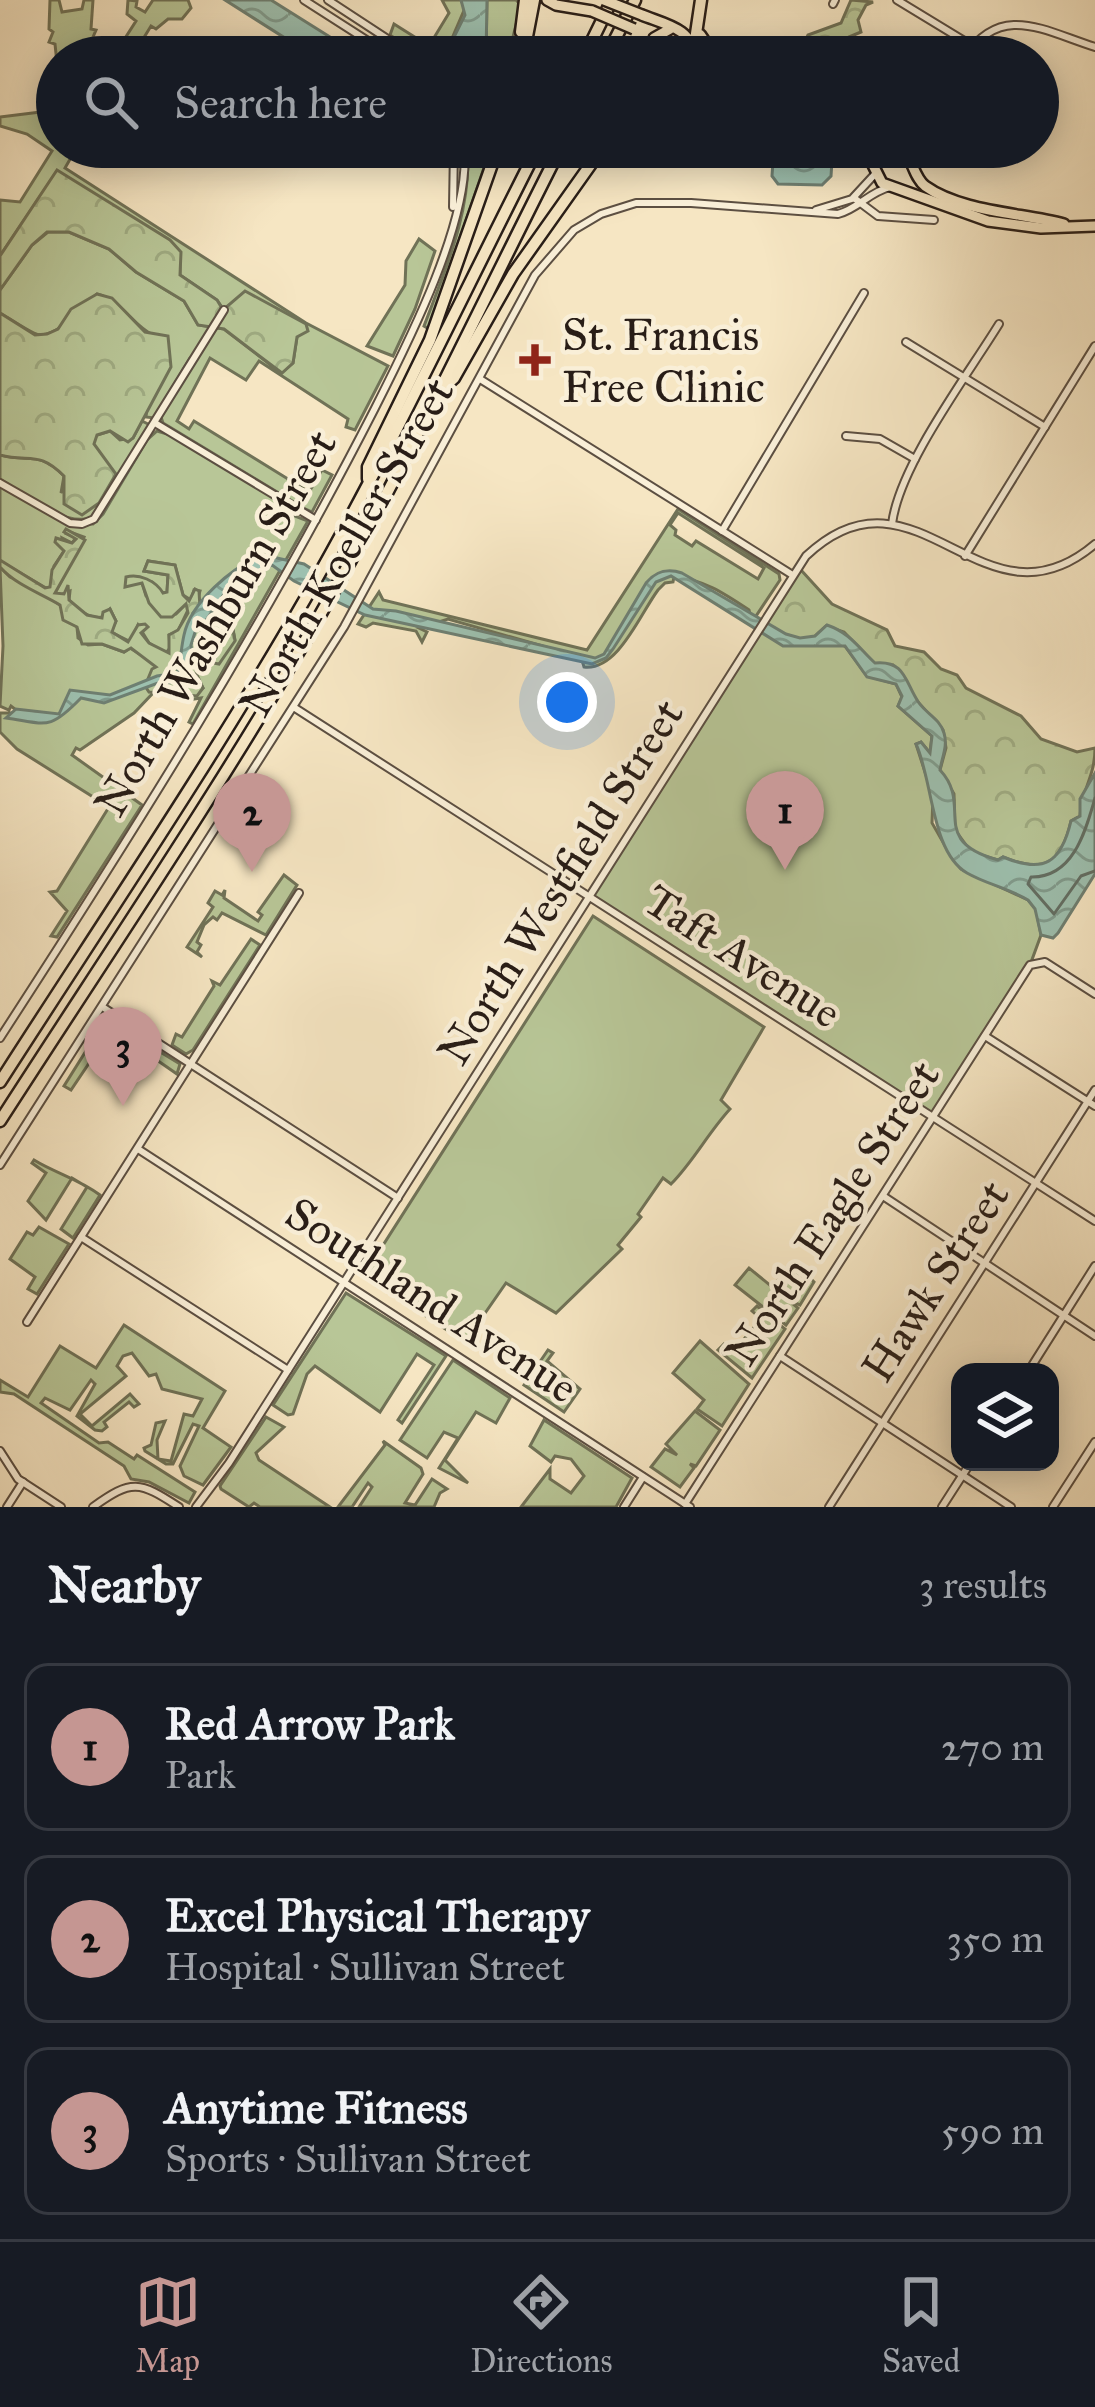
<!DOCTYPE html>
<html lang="en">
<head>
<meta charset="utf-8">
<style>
	body { margin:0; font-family:"IM FELL Great Primer",serif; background:#242831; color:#f1f3f6 }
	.controls { position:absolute; right:36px; bottom:36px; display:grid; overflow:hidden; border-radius:24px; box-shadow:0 6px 30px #0003 }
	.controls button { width:108px; height:108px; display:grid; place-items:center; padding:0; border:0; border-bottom:3px solid #363941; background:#171b24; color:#f1f3f6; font:60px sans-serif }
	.you { position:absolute; left:567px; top:702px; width:42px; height:42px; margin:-30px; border:9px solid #fff; border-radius:50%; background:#1a73e8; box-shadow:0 0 0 18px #1a73e833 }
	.badge { display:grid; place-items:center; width:78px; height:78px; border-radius:50%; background:#c59692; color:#111; font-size:39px; font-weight:700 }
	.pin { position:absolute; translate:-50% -99px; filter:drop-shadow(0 3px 6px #0008) }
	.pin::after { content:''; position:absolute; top:63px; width:42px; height:36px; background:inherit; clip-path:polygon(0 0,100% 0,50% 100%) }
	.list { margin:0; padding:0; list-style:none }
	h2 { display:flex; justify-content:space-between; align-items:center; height:156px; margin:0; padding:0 48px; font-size:51px }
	h2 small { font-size:39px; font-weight:400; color:#9ea1a6 }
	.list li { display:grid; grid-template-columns:78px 1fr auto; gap:36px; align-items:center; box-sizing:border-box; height:168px; margin:0 24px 24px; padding:0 24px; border:3px solid #363941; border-radius:24px }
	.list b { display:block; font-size:45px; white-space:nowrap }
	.list p { margin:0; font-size:39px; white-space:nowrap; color:#9ea1a6 }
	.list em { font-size:39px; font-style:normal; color:#9ea1a6 }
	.icon { flex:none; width:66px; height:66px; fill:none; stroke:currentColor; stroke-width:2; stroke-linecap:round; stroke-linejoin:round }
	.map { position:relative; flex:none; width:1095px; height:1507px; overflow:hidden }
	.search { position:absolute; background:#171b24; box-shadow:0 6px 30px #0003; left:36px; right:36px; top:36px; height:132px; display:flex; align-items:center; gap:30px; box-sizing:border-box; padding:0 42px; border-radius:66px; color:#9ea1a6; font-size:45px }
	.sheet { height:732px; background:#171b24 }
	nav { display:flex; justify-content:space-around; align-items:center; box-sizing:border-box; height:168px; border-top:3px solid #363941; background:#171b24; font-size:33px; color:#9ea1a6 }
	nav a { display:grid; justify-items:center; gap:6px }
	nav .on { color:#c59692 }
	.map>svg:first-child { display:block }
	.green { fill:#b8c697; stroke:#707257; stroke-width:3; fill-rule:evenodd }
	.forest { fill:url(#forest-crowns); stroke:#707257; stroke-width:3 }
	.water { fill:url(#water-waves); stroke:#6e7f72; stroke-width:3 }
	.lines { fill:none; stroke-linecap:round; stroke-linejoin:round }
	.shore { stroke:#626e63; stroke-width:3 }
	.minor-casing { stroke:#5c4f42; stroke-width:10 }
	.tertiary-casing { stroke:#5c4f42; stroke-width:10 }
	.primary-casing { stroke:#281d17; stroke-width:14 }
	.trunk-casing { stroke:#281d17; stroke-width:14 }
	.motorway-casing { stroke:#281d17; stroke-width:15 }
	.minor { stroke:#f9efd8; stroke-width:6 }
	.tertiary { stroke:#f9efd8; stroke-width:6 }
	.primary { stroke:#f6e6c3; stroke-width:9 }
	.trunk { stroke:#f6e6c3; stroke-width:9 }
	.motorway { stroke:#f6e6c3; stroke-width:10 }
	.trunk-bridge-casing { stroke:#281d17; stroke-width:14; stroke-linecap:butt }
	.trunk-bridge { stroke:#f6e6c3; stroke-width:9 }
	.poi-dot { fill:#8f2418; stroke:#f9efd8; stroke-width:4.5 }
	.labels { text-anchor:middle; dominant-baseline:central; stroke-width:9; stroke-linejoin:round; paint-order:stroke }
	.poi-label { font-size:45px; fill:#281d17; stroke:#f9efd8; text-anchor:start }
	.street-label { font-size:45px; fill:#281d17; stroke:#f9efd8 }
</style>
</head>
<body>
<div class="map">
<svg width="1095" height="1507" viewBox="0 0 1095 1507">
	<defs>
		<pattern id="forest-crowns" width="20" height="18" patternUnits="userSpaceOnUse" patternTransform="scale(3)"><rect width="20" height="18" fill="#b8c697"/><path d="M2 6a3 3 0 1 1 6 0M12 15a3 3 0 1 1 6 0" fill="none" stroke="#9eaa81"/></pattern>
		<pattern id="water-waves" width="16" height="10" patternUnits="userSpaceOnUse" patternTransform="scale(3)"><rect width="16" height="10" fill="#9dc0af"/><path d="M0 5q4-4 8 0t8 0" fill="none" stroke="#809b8d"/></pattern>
	</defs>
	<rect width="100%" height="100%" fill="#f6e6c3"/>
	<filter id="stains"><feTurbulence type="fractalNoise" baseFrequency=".00167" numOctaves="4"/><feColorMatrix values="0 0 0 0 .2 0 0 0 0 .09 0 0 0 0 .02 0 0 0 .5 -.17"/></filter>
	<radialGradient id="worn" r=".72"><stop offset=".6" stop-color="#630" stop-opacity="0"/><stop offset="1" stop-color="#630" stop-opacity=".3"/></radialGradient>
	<g class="green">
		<polygon points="50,0 59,0 62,12 82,9 84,0 93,0 91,29 96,30 93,37 112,48 115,44 120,46 136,21 127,14 128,0 137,1 136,7 145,12 153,0 188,0 191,8 182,19 168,19 156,29 151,26 132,57 57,57 57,63 55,44 49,42 53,32 49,29"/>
		<polygon points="442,0 461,0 465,8 444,57 421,57 390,35 394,24 429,46 449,13"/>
		<polygon points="487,0 516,0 521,5 508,57 486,57"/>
		<path d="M57 110V147H77L65 168 306 323 388 366 355 430 346 427 348 419 259 361 246 380 210 358 177 421 189 429 194 421 309 492 322 470 332 475 312 512 301 507 303 501 299 499 297 504 163 423 161 417 195 358H190L154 418 146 417 153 335C131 324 123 301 97 294 83 306 54 343 34 333 23 328 11 319 0 313V290L32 245 48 232H69L109 249 136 272 184 301 198 325 224 329 281 373 293 363 297 337 269 306 245 292 224 310 217 300 180 275V259L57 171 0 256V200L20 202 52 151 27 134 0 126V117Z"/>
		<path d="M467 147H489V153L429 329 424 326C445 270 473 208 467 147Z"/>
		<polygon points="419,239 435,251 415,309 393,356 367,346 405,285 406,261"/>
		<path d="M142 421 150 425 91 518C61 526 24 494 0 479V455C30 463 38 450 64 476L61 493 97 435 110 431 120 440 133 438Z"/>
		<path d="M157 431 174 436 295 509 292 515 308 521 193 724 189 722 201 698 188 700 155 691 134 713 80 750 76 748 72 755 142 805 57 937 51 936 67 911 50 892 57 891 109 807 17 749 0 732V713H20L11 706 9 710 0 706 3 646 0 567 10 577 33 586 60 605 77 627 78 638 88 645 102 644 124 652 130 648 157 665 156 690 188 698 203 688 196 673 198 650 209 648 213 662 235 640 230 613 199 628 190 625 200 591 194 590 191 600 183 595 175 565 148 561 144 571 168 575 167 592 163 594 152 582 133 583H142L146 596 168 614H176L186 604 189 608 178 631 169 635 170 648 165 654 149 643 138 625 131 642 111 632 116 621 110 609 103 617C91 620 76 609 69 600L70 591 58 596 55 593 84 537 70 532 67 534 76 538 72 543 62 538 64 551 54 566 51 587 46 588 0 561V486L65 523 93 524 103 514 147 440Z"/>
		<path d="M678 509 779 574 780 580 752 622 749 610C725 594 703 579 674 577L673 582 665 583 658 590C640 614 618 671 584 667L581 657 448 619 419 628 427 632 422 642 416 631 373 623 366 627 358 624 379 592 383 600 587 650ZM678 513 764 568 758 579 696 541 692 546 675 535 676 530 670 525Z"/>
		<polygon points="758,626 845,646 867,676 896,684 902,697 898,706 932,736 930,753 921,742 916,744 933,797 932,823 948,851 961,869 1028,900 1036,909 1041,935 1030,965 933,1117 590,897"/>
		<polygon points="284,875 297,885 266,935 222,913 217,920 213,917 204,925 197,942 201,945 197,952 202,957 187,947 213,907 208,903 215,891 222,895 225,890 224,898 258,921 262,915 258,912"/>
		<path d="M593 916 764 1027 721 1100 730 1109C708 1133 693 1162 671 1184L663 1178 638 1214 641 1217 618 1245 622 1249 556 1313 506 1283 465 1342 364 1275Z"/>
		<polygon points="251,939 260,945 193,1050 186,1054 172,1045 176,1034 182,1037 214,986 212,981 220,985"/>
		<polygon points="106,1019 180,1064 177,1074 128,1040 110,1032 71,1090 64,1086"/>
		<path d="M34 1160C55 1173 79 1179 100 1195L73 1238 61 1229 87 1187 72 1178 46 1220 28 1201 46 1173 32 1163Z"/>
		<polygon points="39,1227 69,1244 37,1294 28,1289 35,1277 10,1259 27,1232 33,1235"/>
		<polygon points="798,1266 814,1282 800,1305 786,1298 798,1308 786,1325 735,1285 749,1268 782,1295 773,1286 786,1271"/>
		<polygon points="346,1293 446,1356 402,1423 398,1420 434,1365 417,1354 380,1412 315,1366 307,1374 293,1414 288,1415 273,1405"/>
		<polygon points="757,1306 785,1329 752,1378 718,1350 724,1344 734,1351 761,1319 752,1311"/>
		<polygon points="124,1325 225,1391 203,1428 231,1447 203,1485 184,1476 180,1466 199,1426 193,1424 173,1464 166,1464 145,1451 144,1448 151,1445 156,1423 165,1421 157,1440 158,1459 171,1461 184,1414 193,1416 202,1399 162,1389 156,1374 149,1376 132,1353 123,1356 117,1366 126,1376 80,1414 92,1426 130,1394 139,1404 134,1407 129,1402 104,1422 107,1427 102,1431 95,1430 77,1416 95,1384 91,1380 70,1410 45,1398 41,1403 99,1443 108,1442 134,1459 137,1455 195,1492 189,1503 149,1482 131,1479 124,1466 14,1394 0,1392 0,1380 28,1397 60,1346 96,1368"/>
		<polygon points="700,1341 749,1384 722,1426 697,1409 704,1400 673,1373"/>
		<polygon points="548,1350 553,1353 547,1361 580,1389 564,1412 524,1385"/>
		<polygon points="453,1360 510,1398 496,1423 476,1412 445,1460 468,1483 439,1468 458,1438 444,1432 427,1458 400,1440"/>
		<polygon points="695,1411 720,1430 696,1466 690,1464 694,1468 680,1487 651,1467 665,1449 677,1455 666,1444"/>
		<polygon points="266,1417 284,1427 256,1453 259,1460 330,1507 260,1507 254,1503 249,1507 221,1489 220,1486"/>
		<polygon points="544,1420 632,1478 616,1507 521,1507 550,1469 550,1479 571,1493 584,1476 571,1459 555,1456 551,1462 530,1446"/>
		<polygon points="383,1441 421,1468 423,1474 405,1503 415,1505 432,1479 447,1489 440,1493 434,1507 359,1507 372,1487 368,1483 352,1507 338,1507 385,1445"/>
	</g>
	<g class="forest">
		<polygon points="851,0 873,2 866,5 858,20 861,32 849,37 841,57 797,57 808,35 841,23"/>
		<polygon points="57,170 170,240 181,252 180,275 217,300 223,310 245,291 306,324 308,331 297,337 293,363 282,373 224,329 198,325 184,301 136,272 109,249 69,232 47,232 32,245 0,290 0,256"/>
		<path d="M97 294 112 298 145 332 168 336 171 367 133 438 128 442 110 431 97 435 94 444 116 474 99 503 82 515 64 504V476C38 450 30 463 0 455V313L35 335 47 334 58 329 71 309Z"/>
		<path d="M66 529 85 540 55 593 64 594 68 585 69 600 87 615 102 618 103 612 110 609 116 621 112 632 128 642 138 625 145 624 148 627 141 633 149 643 169 653V635L178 630 188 613 186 604 172 617H161L149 603 142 583 125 587 126 577C139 573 156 581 163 593L167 592 168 575 144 571 148 561 175 565 183 595 189 601 195 589 199 591 200 608 193 613 191 626 199 628 212 615 220 618 225 611 230 613 235 641 219 664 213 663 209 648 198 650 196 674 203 688 197 696 149 692 145 686 152 669 156 667 131 648 124 652 102 644H82L77 627 63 620 60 605C40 593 16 585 0 567V560L45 588 50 587 52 570 64 551 55 542 56 538 72 543 76 539 64 532Z"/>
		<path d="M801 570 832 604 887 630 895 646 924 652 941 669 957 675 966 688 1021 716 1041 739 1077 752 1095 748C1095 778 1081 790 1080 816L1071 821C1061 864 1044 874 1003 857L998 860 971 852 955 830 954 794 940 770 946 748 943 730 918 702 893 665 875 664 844 632 826 626 805 645 758 626Z"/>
	</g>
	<g class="water">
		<polygon points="225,0 271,0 338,42 345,57 315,57"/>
		<polygon points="461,0 487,0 486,57 444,57 465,15"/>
		<path d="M774 147C796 147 816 144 832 160L831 176 822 185 778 184 772 176Z"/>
		<path d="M263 555 304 564 373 609 396 611 595 658 604 654 646 583C656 571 667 568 682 573L786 634 800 638 815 636 827 625C850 633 858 647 875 663 906 660 905 683 919 703 927 714 940 719 944 733 948 746 942 757 940 770 974 806 927 840 998 860L1003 857C1044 874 1061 863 1071 821L1080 816V799L1095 773V874L1058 933 1053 938 1041 935 1035 909 1028 900C1008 888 986 884 967 873 931 852 933 781 916 744L921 742 930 753 932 736 898 706 902 696 896 684 867 677 845 646H783L671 576 656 582 613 649 606 658 592 664 365 615 294 581 272 565 229 587 202 626 198 623 191 645 193 659 189 674 180 682 158 683 104 703 81 698C49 731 47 724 6 718L16 709 59 714 70 690 110 695 157 676 177 673C181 660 181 648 184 635 191 602 232 567 263 555Z"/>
	</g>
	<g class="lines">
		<path class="shore" d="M1095 798C1086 829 1074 878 1031 877L1028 884 1054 914 1081 876 1095 871"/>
		<g class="minor-casing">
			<g id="minor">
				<polyline points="897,0 971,45"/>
				<polyline points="833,4 835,0"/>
				<path d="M965 57C1001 2 1044 31 1095 47"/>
				<polyline points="912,162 918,147"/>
				<polyline points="854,198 878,216 934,220"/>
				<polyline points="816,210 852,199 876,173"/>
				<polyline points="906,342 1045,427"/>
				<polyline points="480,379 791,574"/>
				<polyline points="155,423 316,520"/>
				<polyline points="846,436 880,439 915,459"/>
				<polyline points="0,483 70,523 82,524 94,519 224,310"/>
				<path d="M892 524C899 466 967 376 999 324"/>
				<polyline points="722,531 864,293"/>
				<polyline points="965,556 1095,346"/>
				<polyline points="295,708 1095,1221"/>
				<polyline points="104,1008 398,1198"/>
				<polyline points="985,1036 1095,1106"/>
				<polyline points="138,1149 690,1507"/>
				<path d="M0 1165 344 627 535 275 574 230 601 214 636 203H691L838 214C858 209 869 192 890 187"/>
				<polyline points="883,1196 1095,1336"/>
				<polyline points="81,1237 288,1370"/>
				<polyline points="27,1322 299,893"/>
				<polyline points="780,1356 1011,1507"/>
				<polyline points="1028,1372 1095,1266"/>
				<polyline points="0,1451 18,1479 61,1507"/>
				<polyline points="685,1504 1030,965 1045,962 1095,994"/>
				<polyline points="7,1507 23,1482"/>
				<path d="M93 1507C132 1479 139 1481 179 1507"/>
				<path d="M196 1507 229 1463 806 556C917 451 982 640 1095 544"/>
				<polyline points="624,1507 643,1477"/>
				<polyline points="829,1507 1095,1090"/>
				<polyline points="942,1507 971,1462"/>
				<polyline points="1053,1507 1095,1442"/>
			</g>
		</g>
		<g class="tertiary-casing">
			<g id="tertiary">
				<polyline points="304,0 393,57"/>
				<polyline points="328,0 415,57"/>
				<polyline points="453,207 454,147"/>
				<path d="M0 1038C133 833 262 629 373 412 406 347 472 219 464 147"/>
			</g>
		</g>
		<g class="primary-casing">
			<g id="primary">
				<polyline points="859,147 868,155 882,183 988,221 1041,228 1095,226"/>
				<path d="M882 147 906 153C913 163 915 178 925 186 961 212 1023 213 1064 224"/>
			</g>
		</g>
		<g class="trunk-casing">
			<g id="trunk">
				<polyline points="547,0 556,5 592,11"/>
				<path d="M642 15C664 24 695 29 693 57"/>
				<polyline points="651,57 654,38 670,29"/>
			</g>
		</g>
		<g class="motorway-casing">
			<g id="motorway">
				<polyline points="521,32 525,0"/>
				<polyline points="700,35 715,57"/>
				<polyline points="694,47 701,0"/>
				<polyline points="523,57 534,0"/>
				<polyline points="584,57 612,0"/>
				<polyline points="606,57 635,0"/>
				<polyline points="442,389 454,378 513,274 603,147"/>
				<polyline points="368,479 368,467 430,340 498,147"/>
				<path d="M0 1082C104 920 212 761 308 594 391 449 462 296 538 147"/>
				<path d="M0 1121C114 944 233 770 336 587 417 443 486 294 561 147"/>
			</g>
		</g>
		<use href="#minor" class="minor"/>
		<use href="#tertiary" class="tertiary"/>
		<use href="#primary" class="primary"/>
		<use href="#trunk" class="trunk"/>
		<use href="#motorway" class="motorway"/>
		<g class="trunk-bridge-casing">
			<g id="trunk-bridge">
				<polyline points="604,0 642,15"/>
				<polyline points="592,11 634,29"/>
			</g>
		</g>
		<use href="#trunk-bridge" class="trunk-bridge"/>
	</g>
	<path class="poi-dot" d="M529 342h12v12h12v12h-12v12h-12v-12h-12v-12h12z"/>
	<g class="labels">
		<g class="poi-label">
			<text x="562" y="334">St. Francis<tspan x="562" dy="52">Free Clinic</tspan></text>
		</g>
		<g class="street-label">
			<text transform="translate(346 547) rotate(-60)">North Koeller Street</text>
			<text transform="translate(215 623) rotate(-60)">North Washburn Street</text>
			<text transform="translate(560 882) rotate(-58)">North Westfield Street</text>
			<text transform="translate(743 956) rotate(33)">Taft Avenue</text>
			<text transform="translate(832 1213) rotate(-57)">North Eagle Street</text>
			<text transform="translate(935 1281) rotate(-57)">Hawk Street</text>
			<text transform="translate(432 1300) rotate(33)">Southland Avenue</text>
		</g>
	</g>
	<rect width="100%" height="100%" filter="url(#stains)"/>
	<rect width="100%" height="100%" fill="url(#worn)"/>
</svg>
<div class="controls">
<button><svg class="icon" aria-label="layers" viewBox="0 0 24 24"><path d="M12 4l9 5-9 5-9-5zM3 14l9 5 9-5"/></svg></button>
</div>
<div class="you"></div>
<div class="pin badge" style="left:785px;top:870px">1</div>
<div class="pin badge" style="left:252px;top:872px">2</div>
<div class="pin badge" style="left:123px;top:1106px">3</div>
<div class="search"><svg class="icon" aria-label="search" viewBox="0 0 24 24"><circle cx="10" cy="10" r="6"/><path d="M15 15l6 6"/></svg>Search here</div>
</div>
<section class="sheet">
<h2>Nearby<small>3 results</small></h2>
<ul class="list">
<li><span class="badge">1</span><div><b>Red Arrow Park</b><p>Park</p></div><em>270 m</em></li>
<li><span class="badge">2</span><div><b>Excel Physical Therapy</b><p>Hospital · Sullivan Street</p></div><em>350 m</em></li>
<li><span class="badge">3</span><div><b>Anytime Fitness</b><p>Sports · Sullivan Street</p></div><em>590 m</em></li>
</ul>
</section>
<nav>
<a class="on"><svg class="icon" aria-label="map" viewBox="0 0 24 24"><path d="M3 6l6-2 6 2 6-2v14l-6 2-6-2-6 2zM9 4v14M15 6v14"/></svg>Map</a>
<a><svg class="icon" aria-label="directions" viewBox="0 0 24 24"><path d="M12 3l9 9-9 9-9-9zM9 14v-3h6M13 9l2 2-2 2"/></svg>Directions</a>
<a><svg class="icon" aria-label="saved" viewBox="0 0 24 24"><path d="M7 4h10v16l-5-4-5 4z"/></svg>Saved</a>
</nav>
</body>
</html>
